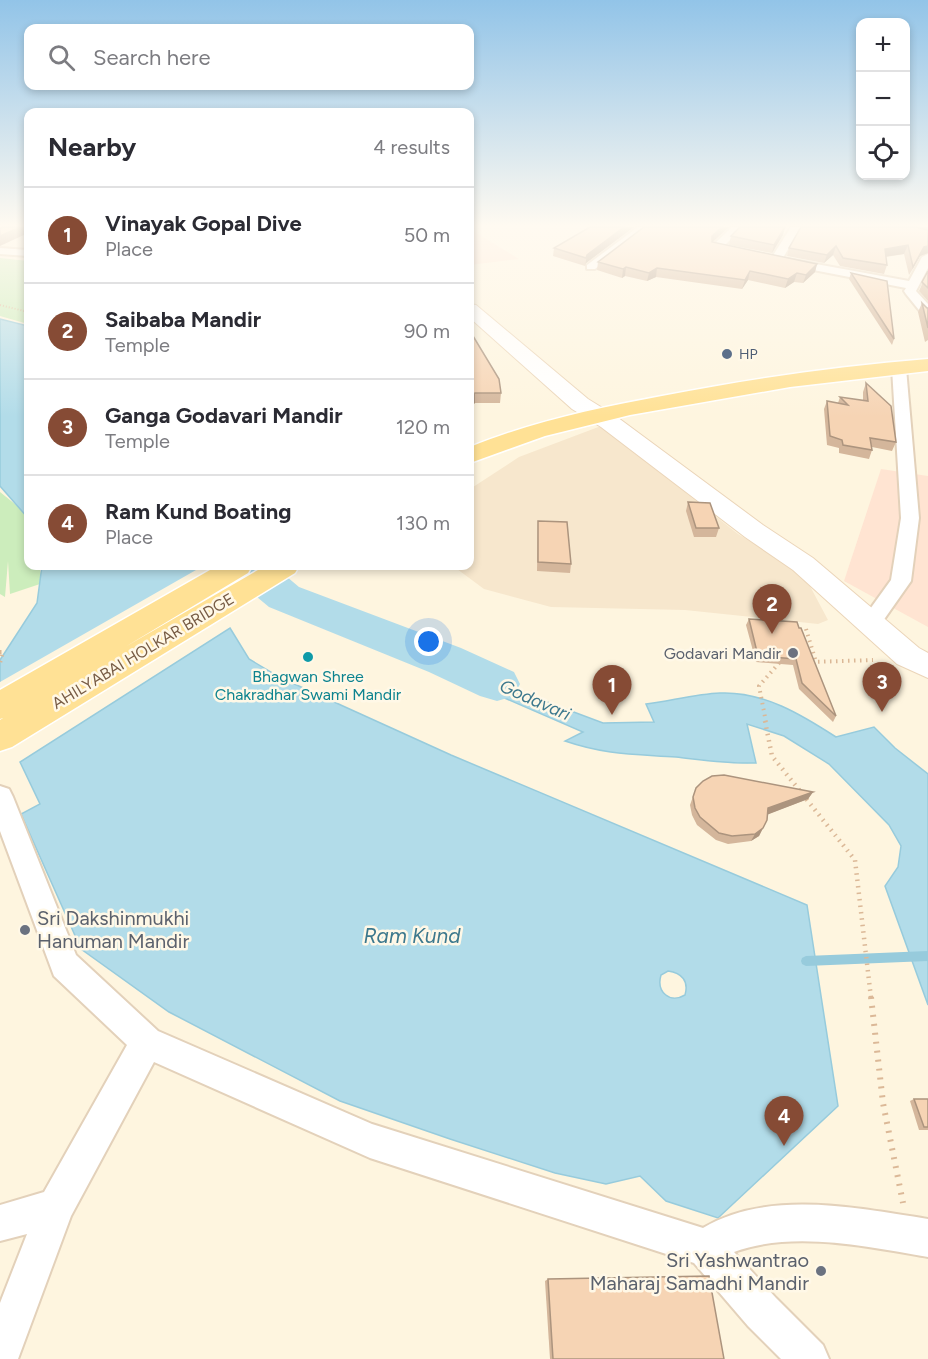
<!DOCTYPE html>
<html lang="en">
<head>
<meta charset="utf-8">
<style>
	body { margin:0; font-family:Figtree,sans-serif; background:#f2f2f3; color:#2b2b33 }
	.controls { position:absolute; right:18px; top:18px; display:grid; overflow:hidden; border-radius:12px; box-shadow:0 3px 9px #0003 }
	.controls button { width:54px; height:54px; display:grid; place-items:center; padding:0; border:0; border-bottom:2px solid #e1e1e2; background:#fff; color:#2b2b33; font:30px sans-serif }
	.you { position:absolute; left:429px; top:642px; width:21px; height:21px; margin:-15px; border:4px solid #fff; border-radius:50%; background:#1a73e8; box-shadow:0 0 0 9px #1a73e833 }
	.badge { display:grid; place-items:center; width:39px; height:39px; border-radius:50%; background:#864b35; color:#fff; font-size:20px; font-weight:700 }
	.pin { position:absolute; translate:-50% -50px; filter:drop-shadow(0 2px 3px #0008) }
	.pin::after { content:''; position:absolute; top:32px; width:21px; height:18px; background:inherit; clip-path:polygon(0 0,100% 0,50% 100%) }
	.list { margin:0; padding:0; list-style:none }
	h2 { display:flex; justify-content:space-between; align-items:center; height:78px; margin:0; padding:0 24px; font-size:26px }
	h2 small { font-size:20px; font-weight:400; color:#7c7c81 }
	.list li { display:grid; grid-template-columns:39px 1fr auto; gap:18px; align-items:center; box-sizing:border-box; height:96px; padding:0 24px; border-top:2px solid #e1e1e2 }
	.list b { display:block; font-size:22px; white-space:nowrap }
	.list p { margin:0; font-size:20px; white-space:nowrap; color:#7c7c81 }
	.list em { font-size:20px; font-style:normal; color:#7c7c81 }
	.icon { flex:none; width:33px; height:33px; fill:none; stroke:currentColor; stroke-width:2; stroke-linecap:round; stroke-linejoin:round }
	.map { position:relative; flex:none; width:928px; height:1359px; overflow:hidden }
	.search { position:absolute; background:#fff; box-shadow:0 3px 9px #0003; left:24px; top:24px; width:450px; height:66px; display:flex; align-items:center; gap:15px; box-sizing:border-box; padding:0 21px; border-radius:12px; color:#7c7c81; font-size:22px }
	.panel { position:absolute; background:#fff; box-shadow:0 3px 9px #0003; left:24px; top:108px; width:450px; height:462px; border-radius:12px }
	.map>svg:first-child { display:block }
	.residential { fill:#f7e7cd }
	.commercial { fill:#ffe4d2 }
	.green { fill:#ccedbc }
	.water { fill:#b2dce9; stroke:#97cbdc; stroke-width:1.5; fill-rule:evenodd }
	.pier { fill:#fef5df }
	.lines { fill:none; stroke-linecap:round; stroke-linejoin:round }
	.stream { fill:#97cbdc; fill-rule:evenodd }
	.river { fill:#b2dce9; fill-rule:evenodd }
	.street-casing { stroke:#e3d1ba; stroke-width:4 }
	.secondary-casing { stroke:#ebd5b9; stroke-width:2 }
	.primary-casing { stroke:#fff; stroke-width:3 }
	.path-far3 { stroke:#dbb897; stroke-width:2; stroke-dasharray:1 2; stroke-linecap:butt }
	.path-far2 { stroke:#dbb897; stroke-width:4; stroke-dasharray:1.5 4.5; stroke-linecap:butt }
	.path-far1 { stroke:#dbb897; stroke-width:4.5; stroke-dasharray:1.5 5; stroke-linecap:butt }
	.path { stroke:#dbb897; stroke-width:6; stroke-dasharray:2 7; stroke-linecap:butt }
	.street { fill:#fff; fill-rule:evenodd }
	.secondary { fill:#fff; fill-rule:evenodd }
	.primary { fill:#ffe195; fill-rule:evenodd }
	.wall { fill:#d4b69b }
	.shaded-wall { fill:#ac947e }
	.building { fill:#f6d4b4; stroke:#ac947e; stroke-width:1.5 }
	.service-dot { fill:#5c6f8a; stroke:#fff8e7; stroke-width:2 }
	.worship-dot { fill:#6b7280; stroke:#fff8e7; stroke-width:2 }
	.culture-dot { fill:#0f9aa8; stroke:#fff8e7; stroke-width:2 }
	.labels { text-anchor:middle; dominant-baseline:central; stroke-width:5; stroke-linejoin:round; paint-order:stroke }
	.far-service-label { font-size:14px; fill:#4e5e75; stroke:#fff8e7; text-anchor:start }
	.street-label { font-size:16px; fill:#775b44; stroke:#fff8e7 }
	.worship-label { font-size:16px; fill:#5b616d; stroke:#fff8e7; text-anchor:end }
	.culture-label { font-size:16px; fill:#0d838f; stroke:#fff8e7 }
	.water-label { font-size:18px; font-style:italic; fill:#3c788d; stroke:#fff8e7 }
	.near-worship-label { font-size:20px; fill:#5b616d; stroke:#fff8e7; text-anchor:start }
	.near-water-label { font-size:21px; font-style:italic; fill:#3c788d; stroke:#fff8e7 }
</style>
</head>
<body>
<div class="map">
<svg width="928" height="1359" viewBox="0 0 928 1359">
	<rect width="100%" height="100%" fill="#fef5df"/>
	<polygon class="residential" points="601,426 738,534 803,573 828,620 818,624 685,610 551,607 484,589 453,566 470,566 470,489 519,457"/>
	<g class="commercial">
		<polygon points="470,229 519,259 470,265"/>
		<polygon points="881,469 928,476 928,627 844,581"/>
	</g>
	<g class="green">
		<polygon points="0,258 28,261 28,324 0,316"/>
		<polygon points="0,492 26,513 28,523 28,566 39,566 43,583 10,594 8,561 5,597 0,594"/>
	</g>
	<g class="water">
		<polygon points="0,319 28,326 28,518 0,486"/>
		<polygon points="42,566 293,566 0,747 0,660 37,603"/>
		<path d="M230 628 249 659 279 677 451 755 807 905 838 1106 718 1218 666 1201 640 1176 606 1184 555 1173 450 1139 340 1101 169 1012 81 949 21 814 40 804 20 762ZM668 971C682 973 689 981 685 995 670 1004 656 992 661 975Z"/>
		<path d="M442 658 547 702 603 723 654 722 646 704C670 701 696 694 720 693 763 691 802 715 836 737L874 727 895 748 928 774V1005L885 886 898 867 901 846 889 825 829 764 784 736 747 724 756 763C729 764 703 760 676 757 634 754 606 755 565 741L583 732 433 667Z"/>
	</g>
	<polygon class="pier" points="203,566 258,566 0,721 0,682"/>
	<g class="lines">
		<polygon class="stream" points="928,951 928,961 806,966 802,964 801,961 802,958 806,956"/>
		<polygon class="river" points="232,566 274,566 299,587 461,648 514,672 520,684 514,696 497,701 480,696 429,672 269,607 251,592"/>
		<g class="street-casing">
			<g id="street">
				<polygon points="638,227 650,227 595,269 587,269 587,265"/>
				<polygon points="732,227 743,227 724,246 744,251 744,255 716,251 710,248"/>
				<polygon points="791,227 801,227 783,258 909,281 922,257 928,254 928,268 916,291 928,304 928,316 923,315 906,294 904,291 906,288 772,262 770,260"/>
				<polygon points="0,248 28,250 28,256 0,254"/>
				<polygon points="899,364 906,368 919,518 911,581 878,628 871,630 864,628 860,623 891,580 901,518 892,368"/>
				<path d="M0 786 9 789 13 797 76 955 158 1031 372 1124 703 1228C767 1189 858 1208 928 1219V1257C869 1247 793 1230 734 1252L776 1298 823 1345 829 1359H781L748 1326 694 1263 370 1158 154 1062 71 1216 18 1359H0V1303L27 1234 0 1241V1205L44 1192 127 1045 54 976 0 831Z"/>
			</g>
		</g>
		<g class="secondary-casing">
			<polygon id="secondary" points="470,304 476,305 588,399 617,417 763,525 813,558 919,648 928,653 928,678 897,664 793,570 745,537 601,427 572,409 470,318"/>
		</g>
		<g class="primary-casing">
			<g id="primary">
				<path d="M928 359V371L790 387 630 415 545 436 470 463V447C531 422 597 408 662 396 750 379 839 366 928 359Z"/>
				<polygon points="217,566 252,566 248,573 125,647 265,566 299,566 295,573 12,747 0,751 0,720 3,718 0,719 0,690"/>
			</g>
		</g>
		<polyline class="path-far3" points="0,305 28,312"/>
		<g class="path-far2">
			<polyline points="806,629 816,662"/>
			<polyline points="0,652 3,652 0,663"/>
			<polyline points="812,662 873,660"/>
			<polyline points="766,722 759,686 780,662"/>
		</g>
		<polyline class="path-far1" points="765,721 772,756 855,860 871,998"/>
		<polyline class="path" points="871,997 883,1103 903,1203"/>
		<use href="#street" class="street"/>
		<use href="#secondary" class="secondary"/>
		<use href="#primary" class="primary"/>
	</g>
	<g class="wall">
		<polygon points="590,227 634,227 586,263 585,266 553,256 554,248"/>
		<polygon points="729,227 713,242 817,264 815,272 803,283 794,282 785,288 748,280 742,289 656,277 647,281 625,276 622,278 597,270 598,262"/>
		<polygon points="918,227 928,227 928,230"/>
		<polygon points="928,230 928,253 920,256 909,275 904,254 886,257 887,265 884,274 840,266 833,255 824,263 787,256 789,248"/>
		<polygon points="783,235 772,253 729,245 731,236"/>
		<polygon points="928,271 928,301 919,291"/>
		<polygon points="851,273 894,339 892,345 849,279"/>
		<polygon points="922,303 927,308 928,308 928,340 925,342 918,312"/>
		<polygon points="470,331 501,393 500,403 475,403 470,407"/>
		<polygon points="866,383 896,442 892,451 872,447 872,450 869,459 839,453 839,448 827,445 824,409 827,401 838,403 840,397 863,401 863,392"/>
		<polygon points="688,502 719,528 716,537 694,537 686,511"/>
		<polygon points="538,521 571,564 570,573 537,571"/>
		<polygon points="749,619 799,628 836,716 833,722 799,689 793,665 756,662 746,625"/>
		<polygon points="696,788 813,792 808,799 768,814 767,820 759,836 751,841 728,844 716,840 697,825 692,815 690,805"/>
		<polygon points="914,1099 928,1099 928,1130 919,1130 910,1101"/>
		<polygon points="548,1279 724,1359 550,1359 545,1281"/>
	</g>
	<g class="shaded-wall">
		<polygon points="20,227 28,227 28,233 0,246 0,236"/>
		<polygon points="624,227 634,227 586,263 585,266 587,255"/>
		<polygon points="722,227 729,227 710,244 712,236"/>
		<polygon points="785,227 783,235 772,253 774,245"/>
		<polygon points="908,245 904,254 882,257 885,249"/>
		<polygon points="836,246 833,255 824,263 827,255"/>
		<polygon points="928,246 928,253 920,256 909,275 924,247"/>
		<polygon points="817,264 815,272 803,283 806,275"/>
		<polygon points="626,267 625,276 622,278 623,269"/>
		<polygon points="657,268 656,277 647,281 649,273"/>
		<polygon points="750,271 748,280 742,289 745,280"/>
		<polygon points="797,273 794,282 785,288 788,279"/>
		<polygon points="475,393 475,403 470,407 470,396"/>
		<polygon points="813,792 808,799 764,816 768,808"/>
		<polygon points="763,828 759,836 751,841 755,834"/>
	</g>
	<g class="building">
		<polygon points="5,227 20,227 0,236 0,228"/>
		<polygon points="590,227 624,227 587,255 586,258 554,248"/>
		<polygon points="644,227 722,227 712,236 712,242 817,264 806,275 797,273 788,279 750,271 745,280 657,268 649,273 626,267 623,269 598,262"/>
		<polygon points="740,227 785,227 774,245 731,236"/>
		<polygon points="801,227 916,227 928,230 928,246 924,247 913,267 908,245 885,249 887,265 843,258 836,246 827,255 789,248"/>
		<polygon points="928,271 928,288 922,282"/>
		<polygon points="851,273 887,281 894,339"/>
		<polygon points="922,303 927,308 928,308 928,328"/>
		<polygon points="470,331 499,379 501,393 475,393 470,396"/>
		<polygon points="866,383 891,406 896,442 870,438 872,450 843,445 842,440 830,436 827,401 848,405 840,397 868,401"/>
		<polygon points="688,502 710,503 719,528 696,528"/>
		<polygon points="538,521 567,522 571,564 538,562"/>
		<polygon points="749,619 797,622 799,628 801,628 836,716 802,683 796,659 758,656"/>
		<polygon points="724,775 813,792 768,808 767,820 763,828 755,834 732,836 719,833 700,817 695,808 693,797 696,788 703,781 712,776"/>
		<polygon points="914,1099 928,1099 928,1127 924,1127"/>
		<polygon points="709,1276 724,1359 553,1359 548,1279"/>
	</g>
	<linearGradient id="sky" x2="0" y2="1"><stop stop-color="#92c4e8"/><stop offset="0.54" stop-color="#fffaf1"/><stop offset="1" stop-color="#fffaf1" stop-opacity="0"/></linearGradient>
	<rect width="928" height="417" fill="url(#sky)"/>
	<circle class="service-dot" cx="727" cy="354" r="6"/>
	<g class="worship-dot">
		<circle cx="793" cy="653" r="6"/>
		<circle cx="25" cy="930" r="6"/>
		<circle cx="821" cy="1271" r="6"/>
	</g>
	<circle class="culture-dot" cx="308" cy="657" r="6"/>
	<g class="labels">
		<g class="far-service-label">
			<text x="739" y="354">HP</text>
		</g>
		<g class="street-label">
			<text transform="translate(143 651) rotate(-31)">AHILYABAI HOLKAR BRIDGE</text>
		</g>
		<g class="worship-label">
			<text x="781" y="653">Godavari Mandir</text>
		</g>
		<g class="culture-label">
			<text x="308" y="676">Bhagwan Shree<tspan x="308" dy="18">Chakradhar Swami Mandir</tspan></text>
		</g>
		<g class="water-label">
			<text transform="translate(535 700) rotate(24)">Godavari</text>
		</g>
		<g class="near-worship-label">
			<text x="37" y="918">Sri Dakshinmukhi<tspan x="37" dy="23">Hanuman Mandir</tspan></text>
			<text x="809" y="1260" text-anchor="end">Sri Yashwantrao<tspan x="809" dy="23">Maharaj Samadhi Mandir</tspan></text>
		</g>
		<g class="near-water-label">
			<text x="412" y="935">Ram Kund</text>
		</g>
	</g>
</svg>
<div class="controls">
<button>+</button>
<button>−</button>
<button><svg class="icon" aria-label="locate" viewBox="0 0 24 24"><circle cx="12" cy="12" r="6"/><path d="M12 2v4M12 18v4M2 12h4M18 12h4"/></svg></button>
</div>
<div class="you"></div>
<div class="pin badge" style="left:612px;top:715px">1</div>
<div class="pin badge" style="left:772px;top:634px">2</div>
<div class="pin badge" style="left:882px;top:712px">3</div>
<div class="pin badge" style="left:784px;top:1146px">4</div>
<div class="search"><svg class="icon" aria-label="search" viewBox="0 0 24 24"><circle cx="10" cy="10" r="6"/><path d="M15 15l6 6"/></svg>Search here</div>
<section class="panel">
<h2>Nearby<small>4 results</small></h2>
<ul class="list">
<li><span class="badge">1</span><div><b>Vinayak Gopal Dive</b><p>Place</p></div><em>50 m</em></li>
<li><span class="badge">2</span><div><b>Saibaba Mandir</b><p>Temple</p></div><em>90 m</em></li>
<li><span class="badge">3</span><div><b>Ganga Godavari Mandir</b><p>Temple</p></div><em>120 m</em></li>
<li><span class="badge">4</span><div><b>Ram Kund Boating</b><p>Place</p></div><em>130 m</em></li>
</ul>
</section>
</div>
</body>
</html>
